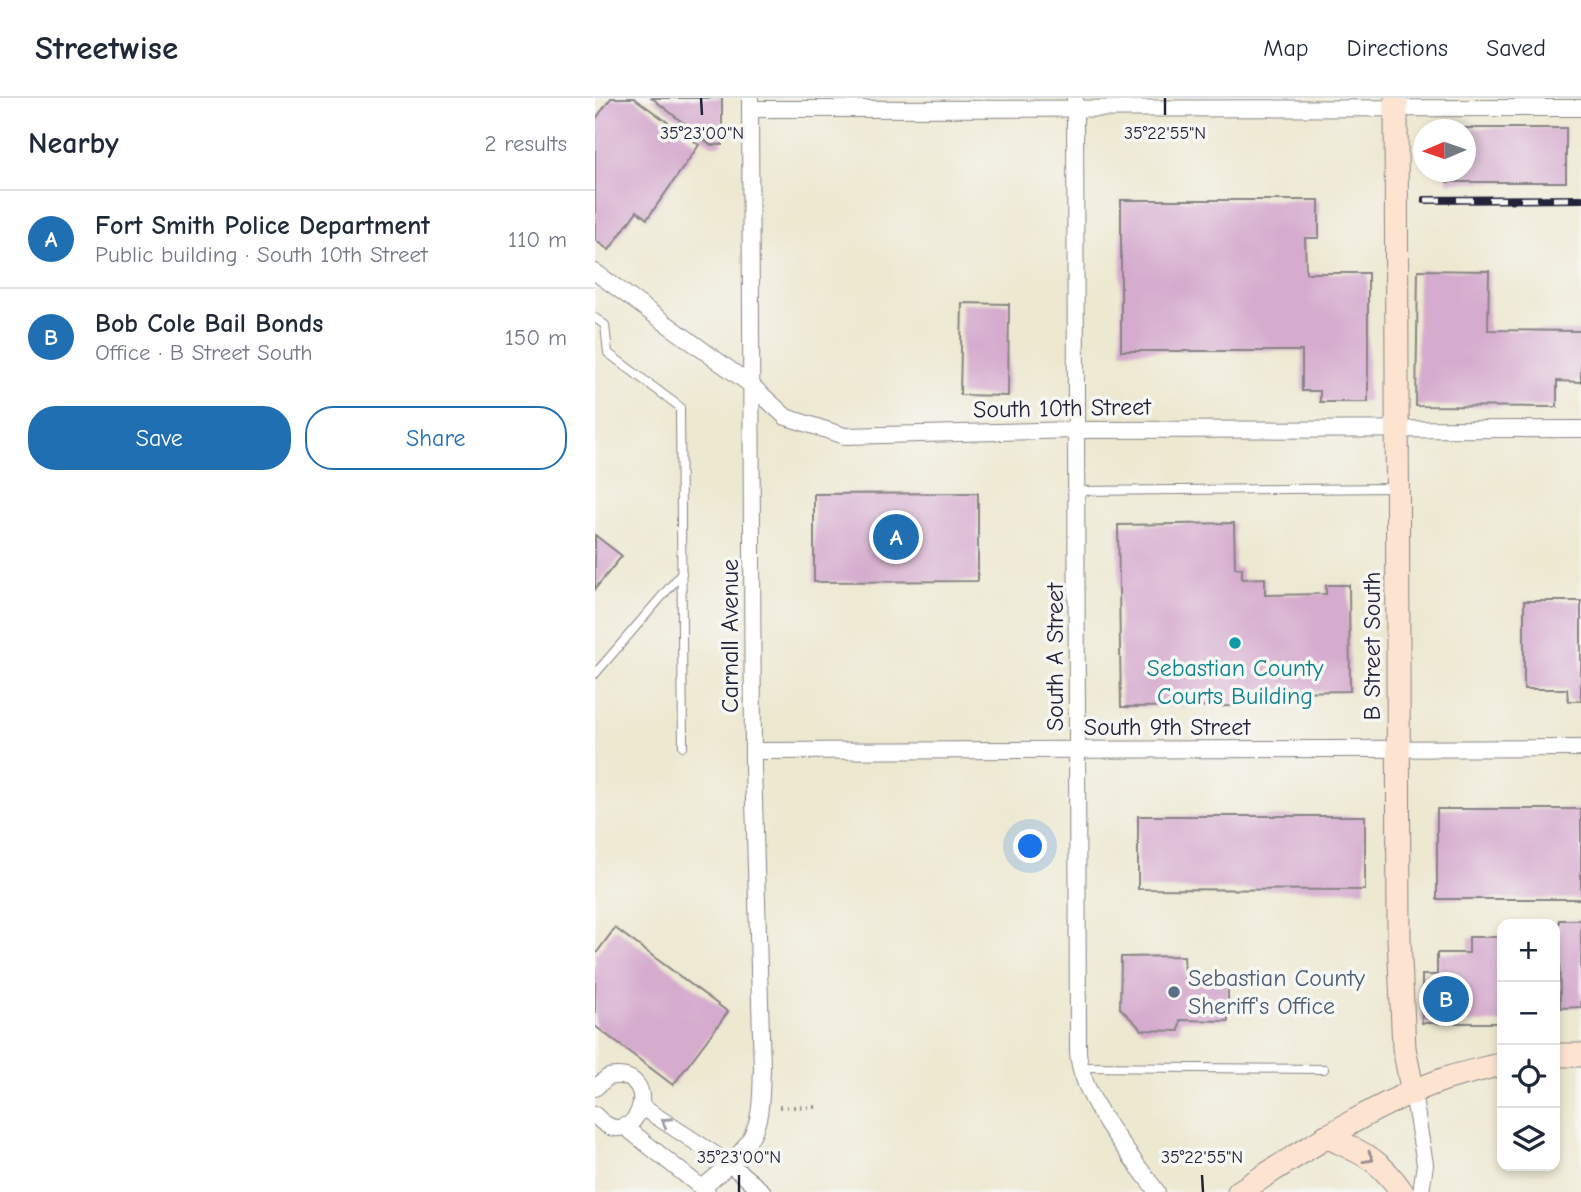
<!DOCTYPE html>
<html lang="en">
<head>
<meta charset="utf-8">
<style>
	body { margin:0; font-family:"Comic Neue",sans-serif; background:#f6f6f7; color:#1f2937 }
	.controls { position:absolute; right:21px; bottom:21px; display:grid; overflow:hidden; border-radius:14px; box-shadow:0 4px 10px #0003 }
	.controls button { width:63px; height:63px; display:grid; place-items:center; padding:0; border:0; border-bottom:2px solid #e0e1e3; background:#fff; color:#1f2937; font:35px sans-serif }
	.compass { position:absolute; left:818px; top:21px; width:63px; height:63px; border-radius:50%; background:#fff; box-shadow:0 4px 10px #0003; rotate:268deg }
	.you { position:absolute; left:436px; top:749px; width:24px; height:24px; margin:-18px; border:5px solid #fff; border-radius:50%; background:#1a73e8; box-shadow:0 0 0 10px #1a73e833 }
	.badge { display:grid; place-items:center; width:46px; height:46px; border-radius:50%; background:#1f6fb2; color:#fff; font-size:23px; font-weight:700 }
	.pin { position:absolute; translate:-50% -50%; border:4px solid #fff; box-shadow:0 2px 7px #0006 }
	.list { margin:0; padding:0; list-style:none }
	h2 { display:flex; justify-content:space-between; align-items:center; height:91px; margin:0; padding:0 28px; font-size:30px }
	h2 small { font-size:23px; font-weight:400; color:#747a83 }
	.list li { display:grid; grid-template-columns:46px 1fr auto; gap:21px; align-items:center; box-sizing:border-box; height:98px; padding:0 28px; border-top:2px solid #e0e1e3 }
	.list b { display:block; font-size:26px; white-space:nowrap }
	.list p { margin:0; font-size:23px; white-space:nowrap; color:#747a83 }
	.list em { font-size:23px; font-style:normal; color:#747a83 }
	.actions { display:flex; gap:14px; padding:21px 28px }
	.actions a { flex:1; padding:16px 0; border:2px solid #1f6fb2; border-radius:28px; text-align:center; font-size:24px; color:#1f6fb2 }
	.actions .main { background:#1f6fb2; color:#fff }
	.icon { flex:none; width:38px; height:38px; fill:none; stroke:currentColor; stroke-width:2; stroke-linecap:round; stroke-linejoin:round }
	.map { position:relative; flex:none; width:986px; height:1094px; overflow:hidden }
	header { display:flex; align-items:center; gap:42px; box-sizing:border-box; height:98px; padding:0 35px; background:#fff; border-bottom:2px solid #e0e1e3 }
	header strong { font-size:33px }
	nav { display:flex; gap:38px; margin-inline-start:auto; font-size:24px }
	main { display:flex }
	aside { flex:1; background:#fff }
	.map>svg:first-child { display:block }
	.building { fill:#d5abce }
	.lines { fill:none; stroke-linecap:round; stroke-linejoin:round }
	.lane-casing { stroke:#888586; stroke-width:10 }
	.street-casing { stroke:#888586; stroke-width:18 }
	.secondary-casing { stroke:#888586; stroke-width:25 }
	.path { stroke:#888586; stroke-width:3.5; stroke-dasharray:2 5; stroke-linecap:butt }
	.lane { stroke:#fff; stroke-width:8 }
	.street { stroke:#fff; stroke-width:16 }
	.secondary { stroke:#fde4d1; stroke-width:23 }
	.rail-casing { stroke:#22223b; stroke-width:8 }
	.rail { stroke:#f6f6f2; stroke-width:5; stroke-dasharray:16; stroke-linecap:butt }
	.oneway { stroke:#9c9ca7 }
	.oneway2 { stroke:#9a8d8e }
	.ticks { fill:none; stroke:#22223b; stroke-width:2.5 }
	.culture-dot { fill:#0f9aa8; stroke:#f6f6f2; stroke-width:2.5 }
	.service-dot { fill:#5c6f8a; stroke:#f6f6f2; stroke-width:2.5 }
	.labels { text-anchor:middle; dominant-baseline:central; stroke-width:7; stroke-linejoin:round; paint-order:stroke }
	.street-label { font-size:24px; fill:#22223b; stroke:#f6f6f2 }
	.culture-label { font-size:24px; fill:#0d838f; stroke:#f6f6f2 }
	.service-label { font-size:24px; fill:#4e5e75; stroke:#f6f6f2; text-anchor:start }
	.ticks-label { font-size:18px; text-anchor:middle; fill:#22223b; stroke:#f6f6f2; stroke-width:7; stroke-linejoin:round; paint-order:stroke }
</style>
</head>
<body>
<header>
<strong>Streetwise</strong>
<nav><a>Map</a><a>Directions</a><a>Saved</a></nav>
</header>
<main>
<aside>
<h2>Nearby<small>2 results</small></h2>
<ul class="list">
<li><span class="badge">A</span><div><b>Fort Smith Police Department</b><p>Public building · South 10th Street</p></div><em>110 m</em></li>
<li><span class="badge">B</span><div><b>Bob Cole Bail Bonds</b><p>Office · B Street South</p></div><em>150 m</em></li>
</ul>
<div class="actions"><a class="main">Save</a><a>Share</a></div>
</aside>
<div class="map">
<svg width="986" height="1094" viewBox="0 0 986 1094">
	<rect width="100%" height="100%" fill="#f6f6f2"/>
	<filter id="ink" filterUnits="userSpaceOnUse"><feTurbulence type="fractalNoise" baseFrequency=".0143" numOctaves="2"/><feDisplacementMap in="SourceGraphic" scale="14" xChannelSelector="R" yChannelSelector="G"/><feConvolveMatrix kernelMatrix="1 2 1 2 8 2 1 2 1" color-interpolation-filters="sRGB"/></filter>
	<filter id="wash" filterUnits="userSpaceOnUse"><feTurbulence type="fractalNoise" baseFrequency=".00686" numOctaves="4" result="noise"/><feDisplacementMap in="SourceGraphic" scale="28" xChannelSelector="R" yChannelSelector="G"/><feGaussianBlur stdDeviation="1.57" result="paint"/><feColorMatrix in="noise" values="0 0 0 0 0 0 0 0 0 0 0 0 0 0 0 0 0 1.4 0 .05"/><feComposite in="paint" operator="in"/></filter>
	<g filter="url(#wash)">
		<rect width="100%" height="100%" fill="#ede8d0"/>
		<g id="blocks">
			<g class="building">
				<polygon points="16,0 39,0 104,47 52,121 42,113 14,152 0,142 0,22"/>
				<polygon points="57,0 127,0 127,47 116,47"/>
				<polygon points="870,30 971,30 971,84 852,84 852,74 870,74"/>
				<polygon points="526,102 724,102 724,140 710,140 711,175 773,175 773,304 725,304 725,293 707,293 707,253 526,253"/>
				<polygon points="823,172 894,173 893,232 986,233 986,284 962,283 962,309 821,308"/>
				<polygon points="367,205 414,206 413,298 365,297"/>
				<polygon points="383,395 383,483 219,484 219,396"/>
				<polygon points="639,425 640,470 647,470 647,481 670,480 670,497 731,496 731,487 754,487 755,593 689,594 689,600 642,601 642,608 526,609 523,427"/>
				<polygon points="0,437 27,458 0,491"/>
				<polygon points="929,503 986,503 986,603 973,603 972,591 929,591"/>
				<rect x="842" y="711" width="144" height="90"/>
				<polygon points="543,718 770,718 770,792 543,791"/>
				<polygon points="964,822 986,822 986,909 965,910"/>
				<polygon points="20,830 133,914 78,987 0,928 0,857"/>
				<polygon points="874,839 907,839 907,925 827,925 827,877 842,877 842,855 874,855"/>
				<polygon points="589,858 590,878 633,878 633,923 585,922 584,933 547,932 525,910 526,859"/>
			</g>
		</g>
	</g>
	<g filter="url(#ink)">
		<use href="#blocks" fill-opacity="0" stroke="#888586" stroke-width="2"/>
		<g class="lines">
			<g class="lane-casing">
				<g id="lane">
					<polyline points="0,220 10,227 13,255 85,309 88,648"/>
					<polyline points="482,393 801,390"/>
					<polyline points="0,576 87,475"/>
					<polyline points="484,969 729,971"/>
				</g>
			</g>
			<g class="street-casing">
				<g id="street">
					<path d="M480 0 483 954C486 1001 535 1056 562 1094"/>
					<polyline points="155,11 986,10"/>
					<polyline points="0,174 156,287 191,319 250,338 481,332 986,331"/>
					<polyline points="158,653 986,650"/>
					<path d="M0 990 13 979C73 968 41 1064 0 1017"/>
					<polyline points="818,995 830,1066 826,1094"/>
					<polyline points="47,1009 136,1067 168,1094"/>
					<polyline points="29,1028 112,1094"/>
					<path d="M107 1090C129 1072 156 1051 163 1021 167 1005 166 987 167 971L158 668 155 0"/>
				</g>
			</g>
			<g class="secondary-casing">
				<g id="secondary">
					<polyline points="801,0 804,840 809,950 818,995"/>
					<polyline points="960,957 986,957"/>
					<path d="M731 1038C768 1056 783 1059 807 1094"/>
					<path d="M644 1094C710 1052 776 1007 850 981 869 975 888 971 907 966"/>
				</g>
			</g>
			<polyline class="path" points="184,1009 222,1009"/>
			<use href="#lane" class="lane"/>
			<use href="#street" class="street"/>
			<use href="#secondary" class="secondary"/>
			<g class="rail-casing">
				<polyline id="rail" points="830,102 986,101"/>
			</g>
			<use href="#rail" class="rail"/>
		</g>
		<defs><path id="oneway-chevron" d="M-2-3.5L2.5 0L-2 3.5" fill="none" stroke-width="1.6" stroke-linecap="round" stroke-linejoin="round" transform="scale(1.75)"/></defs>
		<use class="oneway" href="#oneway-chevron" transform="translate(71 1024) rotate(-147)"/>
		<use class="oneway2" href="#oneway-chevron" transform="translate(774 1060) rotate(29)"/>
	</g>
	<path class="ticks" d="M106 0 107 17M570 0V17M144 1077V1094M607 1077 608 1094"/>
	<circle class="culture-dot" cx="640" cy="545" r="7"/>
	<circle class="service-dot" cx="579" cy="894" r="7"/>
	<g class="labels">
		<g class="street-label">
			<text transform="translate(467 310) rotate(-1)">South 10th Street</text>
			<text transform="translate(135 538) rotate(-90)">Carnall Avenue</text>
			<text transform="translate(777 548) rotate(-90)">B Street South</text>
			<text transform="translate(460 559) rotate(-90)">South A Street</text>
			<text x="572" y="629">South 9th Street</text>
		</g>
		<g class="culture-label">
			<text x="640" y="570">Sebastian County<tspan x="640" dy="28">Courts Building</tspan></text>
		</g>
		<g class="service-label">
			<text x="593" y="880">Sebastian County<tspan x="593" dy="28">Sheriff's Office</tspan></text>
		</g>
	</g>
	<g class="ticks-label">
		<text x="107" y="41">35°23'00"N</text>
		<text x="570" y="41">35°22'55"N</text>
		<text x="144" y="1065">35°23'00"N</text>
		<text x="607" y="1065">35°22'55"N</text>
	</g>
</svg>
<div class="controls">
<button>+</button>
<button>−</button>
<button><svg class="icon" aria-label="locate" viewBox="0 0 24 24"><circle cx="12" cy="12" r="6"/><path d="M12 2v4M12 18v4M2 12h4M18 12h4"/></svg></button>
<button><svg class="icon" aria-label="layers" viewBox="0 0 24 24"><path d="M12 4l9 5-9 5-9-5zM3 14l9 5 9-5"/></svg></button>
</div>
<svg class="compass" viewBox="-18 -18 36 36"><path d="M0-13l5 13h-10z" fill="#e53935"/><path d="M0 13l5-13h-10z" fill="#747a83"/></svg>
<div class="you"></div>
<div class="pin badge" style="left:301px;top:439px">A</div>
<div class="pin badge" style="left:851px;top:901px">B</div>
</div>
</main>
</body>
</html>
